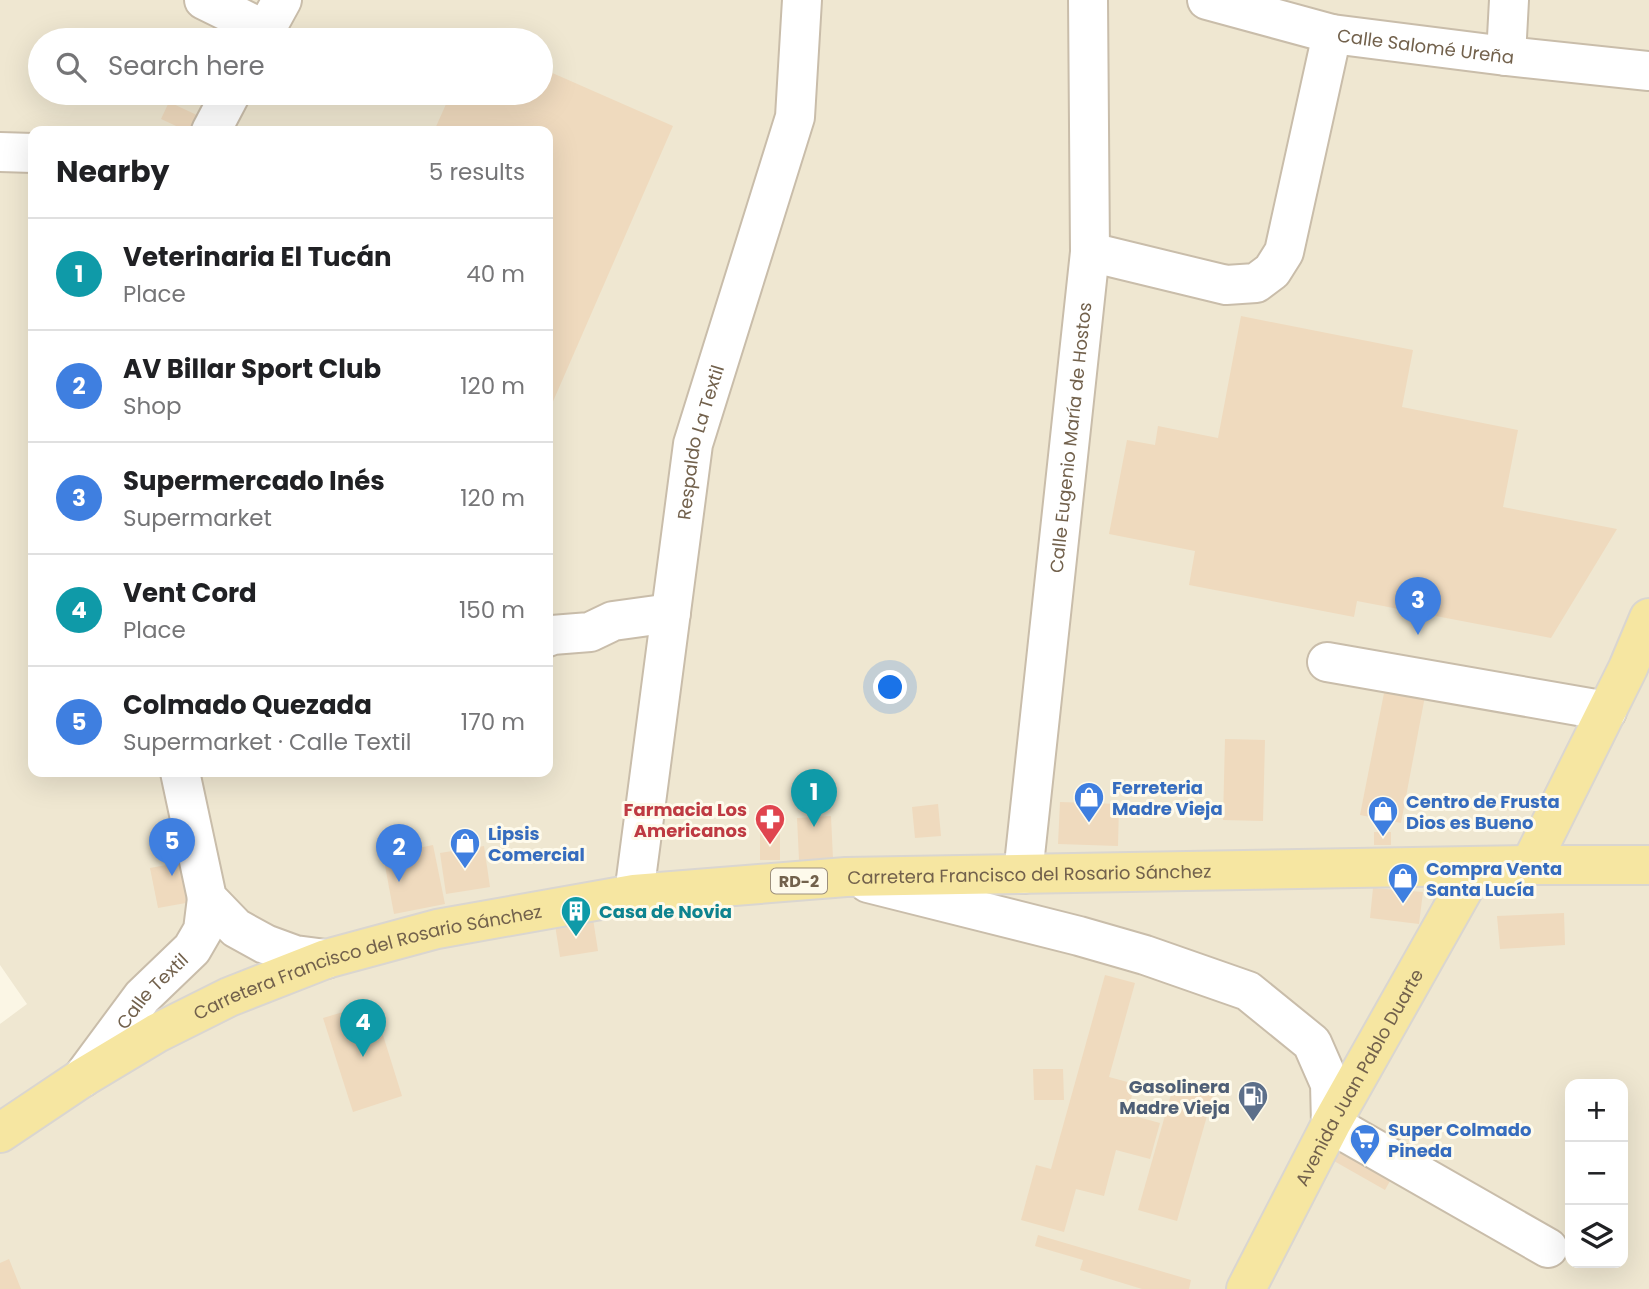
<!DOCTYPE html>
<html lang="en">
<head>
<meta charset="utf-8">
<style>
	body { margin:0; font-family:Poppins,sans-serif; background:#f2f2f2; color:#202124 }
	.controls { position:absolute; right:21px; bottom:21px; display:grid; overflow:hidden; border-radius:14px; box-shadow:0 7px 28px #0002 }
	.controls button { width:63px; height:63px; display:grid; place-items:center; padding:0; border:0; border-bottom:2px solid #e0e0e0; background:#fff; color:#202124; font:35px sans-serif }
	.you { position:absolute; left:891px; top:688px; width:24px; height:24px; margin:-18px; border:5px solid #fff; border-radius:50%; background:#1a73e8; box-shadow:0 0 0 10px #1a73e833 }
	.badge { display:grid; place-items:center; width:46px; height:46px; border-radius:50%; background:#b45309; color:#fff; font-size:23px; font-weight:700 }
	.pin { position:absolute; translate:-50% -58px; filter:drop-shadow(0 2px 4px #0008) }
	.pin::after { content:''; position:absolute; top:37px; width:24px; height:21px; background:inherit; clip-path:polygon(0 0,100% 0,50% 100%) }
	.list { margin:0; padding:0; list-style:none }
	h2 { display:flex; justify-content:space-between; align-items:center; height:91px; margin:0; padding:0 28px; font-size:30px }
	h2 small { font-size:23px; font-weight:400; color:#757577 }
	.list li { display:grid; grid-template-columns:46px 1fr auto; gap:21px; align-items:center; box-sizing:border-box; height:112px; padding:0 28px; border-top:2px solid #e0e0e0 }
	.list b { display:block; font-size:26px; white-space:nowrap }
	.list p { margin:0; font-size:23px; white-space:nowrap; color:#757577 }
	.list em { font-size:23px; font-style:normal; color:#757577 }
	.icon { flex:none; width:38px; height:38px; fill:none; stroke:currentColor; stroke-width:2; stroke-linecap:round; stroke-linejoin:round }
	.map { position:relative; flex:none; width:1649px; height:1289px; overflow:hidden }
	.search { position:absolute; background:#fff; box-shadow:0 7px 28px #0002; left:28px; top:28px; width:525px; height:77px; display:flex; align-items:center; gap:18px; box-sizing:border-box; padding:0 24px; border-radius:38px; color:#757577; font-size:26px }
	.panel { position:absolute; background:#fff; box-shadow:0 7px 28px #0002; left:28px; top:126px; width:525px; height:651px; border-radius:14px }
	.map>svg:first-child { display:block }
	.residential { fill:#efe7d1; fill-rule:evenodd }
	.building { fill:#efdabe }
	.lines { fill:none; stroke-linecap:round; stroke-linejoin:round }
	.minor-casing { stroke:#c9bdaa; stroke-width:42 }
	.major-casing { stroke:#dad6d0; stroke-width:42 }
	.minor { stroke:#fff; stroke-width:38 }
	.major { stroke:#f6e6a1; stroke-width:38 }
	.labels { text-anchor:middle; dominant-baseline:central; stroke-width:6; stroke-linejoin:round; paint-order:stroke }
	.shield { fill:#fefaeb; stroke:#9c8f7c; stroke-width:2 }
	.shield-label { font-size:16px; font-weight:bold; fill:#72614c }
	.street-label { font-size:18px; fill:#72614c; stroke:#fefaeb }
	.shop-label { font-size:18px; font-weight:bold; fill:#366cbe; stroke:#fefaeb; text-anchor:start }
	.health-label { font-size:18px; font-weight:bold; fill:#be3a42; stroke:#fefaeb; text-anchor:end }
	.culture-label { font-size:18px; font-weight:bold; fill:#0d838f; stroke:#fefaeb; text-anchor:start }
	.service-label { font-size:18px; font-weight:bold; fill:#4e5e75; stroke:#fefaeb; text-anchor:end }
</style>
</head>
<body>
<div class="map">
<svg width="1649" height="1289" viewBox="0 0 1649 1289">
	<rect width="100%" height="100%" fill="#fbf6e5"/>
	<path class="residential" d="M0 0H1649V1289H0V1024L27 1004 0 965ZM40 40H541V93H40ZM33 131H548V772H33ZM1570 1084H1623V1263H1570Z"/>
	<g class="building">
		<polygon points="541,68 673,126 548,413 548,131 434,131 451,93 541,93"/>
		<polygon points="169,102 199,116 192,131 187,131 161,119"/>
		<polygon points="1241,316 1413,350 1402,407 1518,430 1503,507 1617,529 1551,638 1357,601 1354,617 1189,585 1195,551 1109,534 1127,440 1155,445 1158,426 1218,438"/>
		<polygon points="1385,688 1425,696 1401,823 1360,815"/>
		<polygon points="1225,739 1265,740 1263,821 1223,820"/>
		<polygon points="1060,802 1119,804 1118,846 1058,844"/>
		<polygon points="938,804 941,836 915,838 912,807"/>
		<polygon points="831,816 833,859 799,860 797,818"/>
		<rect x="760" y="832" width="20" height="28"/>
		<rect x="1374" y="832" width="17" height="13"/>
		<polygon points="433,845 445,904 394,914 383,855"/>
		<polygon points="484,846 490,887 446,894 440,853"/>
		<polygon points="189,861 197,901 158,908 150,868"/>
		<polygon points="1373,888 1423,892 1419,924 1370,918"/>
		<polygon points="1564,913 1565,945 1500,949 1497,916"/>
		<polygon points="593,919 598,951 560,957 555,925"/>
		<polygon points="1105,975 1135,983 1109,1077 1135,1084 1127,1114 1160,1123 1150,1159 1116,1150 1104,1196 1076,1189 1064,1232 1021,1220 1036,1165 1051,1169"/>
		<polygon points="373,1003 402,1096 353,1112 323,1018"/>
		<polygon points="1033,1069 1063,1069 1064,1100 1034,1100"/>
		<polygon points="1176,1077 1215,1088 1177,1221 1138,1210"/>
		<polygon points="1354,1147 1396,1170 1385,1190 1334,1161 1339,1152"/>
		<polygon points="1038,1235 1191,1280 1189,1289 1142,1289 1080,1270 1083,1260 1035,1246"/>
		<polygon points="9,1259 21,1289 0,1289 0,1263"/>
	</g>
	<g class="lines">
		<g class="minor-casing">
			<g id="minor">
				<polyline points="204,0 265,30"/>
				<path id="s1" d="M1207 0 1332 34 1506 56 1649 71"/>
				<polyline points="260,40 282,0"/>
				<polyline points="1506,56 1509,0"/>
				<polyline points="211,131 231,93"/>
				<polyline points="0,152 33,153"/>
				<polyline points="1090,252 1226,285 1256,283 1272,271 1284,252 1332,34"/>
				<polyline points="548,637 552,635 590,632 613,621 671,613"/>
				<polyline points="1327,662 1607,711"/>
				<polyline points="180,772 207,898 236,928 265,944 295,955 326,959"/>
				<path id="s2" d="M1023 874 1090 252 1088 0"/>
				<polyline points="868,883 1079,936 1145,955 1248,991 1312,1043 1330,1084 1331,1124 1548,1248"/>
				<path id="s3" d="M634 894 693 444 795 117 802 0"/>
				<path id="s4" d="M82 1078 142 997 192 949 203 930 207 898"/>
			</g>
		</g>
		<g class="major-casing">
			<g id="major">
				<polyline points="1530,865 1628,668 1649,618"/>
				<path id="s5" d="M0 1133 82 1078 157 1033 229 997 326 959 437 929 634 894 846 877 1530 865H1649"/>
				<path id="s6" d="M1246 1289 1331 1124 1476 867"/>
			</g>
		</g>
		<use href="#minor" class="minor"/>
		<use href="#major" class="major"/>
	</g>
	<defs>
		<g id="shop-pin" transform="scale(1.575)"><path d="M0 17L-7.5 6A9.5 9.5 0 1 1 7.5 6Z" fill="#3f7fe0" stroke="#fefaeb"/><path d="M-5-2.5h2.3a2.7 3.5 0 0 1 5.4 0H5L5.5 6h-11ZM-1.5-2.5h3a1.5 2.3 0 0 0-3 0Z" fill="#fff"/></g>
		<g id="pharmacy-pin" transform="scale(1.575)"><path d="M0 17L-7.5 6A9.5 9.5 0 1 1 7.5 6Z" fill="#e0444e" stroke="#fefaeb"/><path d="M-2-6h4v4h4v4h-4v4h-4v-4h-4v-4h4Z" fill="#fff"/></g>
		<g id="building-pin" transform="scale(1.575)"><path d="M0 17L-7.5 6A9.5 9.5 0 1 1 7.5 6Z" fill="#0f9aa8" stroke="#fefaeb"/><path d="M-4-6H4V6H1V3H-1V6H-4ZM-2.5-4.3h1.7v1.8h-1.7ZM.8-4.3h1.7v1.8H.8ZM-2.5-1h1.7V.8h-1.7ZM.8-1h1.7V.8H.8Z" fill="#fff"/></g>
		<g id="fuel-pin" transform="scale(1.575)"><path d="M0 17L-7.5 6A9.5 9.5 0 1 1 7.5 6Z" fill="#5c6f8a" stroke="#fefaeb"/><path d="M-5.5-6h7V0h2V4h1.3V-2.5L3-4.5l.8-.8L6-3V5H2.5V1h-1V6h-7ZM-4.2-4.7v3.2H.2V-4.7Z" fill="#fff"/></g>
		<g id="supermarket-pin" transform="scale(1.575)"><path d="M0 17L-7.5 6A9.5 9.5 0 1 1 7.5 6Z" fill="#3f7fe0" stroke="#fefaeb"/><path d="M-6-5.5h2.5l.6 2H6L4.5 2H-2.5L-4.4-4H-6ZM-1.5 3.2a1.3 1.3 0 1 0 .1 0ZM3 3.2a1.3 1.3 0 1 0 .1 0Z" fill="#fff"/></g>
	</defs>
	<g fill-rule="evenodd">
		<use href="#shop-pin" x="1089" y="797"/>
		<use href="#shop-pin" x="1383" y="811"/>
		<use href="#pharmacy-pin" x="770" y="819"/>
		<use href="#shop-pin" x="465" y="843"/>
		<use href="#shop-pin" x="1403" y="878"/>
		<use href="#building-pin" x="576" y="911"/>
		<use href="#fuel-pin" x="1253" y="1096"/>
		<use href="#supermarket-pin" x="1365" y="1139"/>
	</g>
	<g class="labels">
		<rect class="shield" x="771" y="868.5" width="56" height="25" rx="5"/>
		<g class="shield-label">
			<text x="799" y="881">RD-2</text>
		</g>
		<g class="street-label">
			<text stroke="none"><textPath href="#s1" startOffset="224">Calle Salomé Ureña</textPath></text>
			<text stroke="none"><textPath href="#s2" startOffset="439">Calle Eugenio María de Hostos</textPath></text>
			<text stroke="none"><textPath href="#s3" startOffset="457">Respaldo La Textil</textPath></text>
			<text stroke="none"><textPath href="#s5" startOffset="1082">Carretera Francisco del Rosario Sánchez</textPath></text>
			<text stroke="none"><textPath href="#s5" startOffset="410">Carretera Francisco del Rosario Sánchez</textPath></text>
			<text stroke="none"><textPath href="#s4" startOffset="112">Calle Textil</textPath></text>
			<text stroke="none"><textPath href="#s6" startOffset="240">Avenida Juan Pablo Duarte</textPath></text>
		</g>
		<g class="shop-label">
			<text x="1112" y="787">Ferreteria<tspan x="1112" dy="21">Madre Vieja</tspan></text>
			<text x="1406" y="801">Centro de Frusta<tspan x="1406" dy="21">Dios es Bueno</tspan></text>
			<text x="488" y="833">Lipsis<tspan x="488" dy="21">Comercial</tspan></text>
			<text x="1426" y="868">Compra Venta<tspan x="1426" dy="21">Santa Lucía</tspan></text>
			<text x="1388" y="1129">Super Colmado<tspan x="1388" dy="21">Pineda</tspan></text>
		</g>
		<g class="health-label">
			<text x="747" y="809">Farmacia Los<tspan x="747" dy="21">Americanos</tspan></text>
		</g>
		<g class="culture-label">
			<text x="599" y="911">Casa de Novia</text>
		</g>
		<g class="service-label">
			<text x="1230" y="1086">Gasolinera<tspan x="1230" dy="21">Madre Vieja</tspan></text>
		</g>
	</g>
</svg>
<div class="controls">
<button>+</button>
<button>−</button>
<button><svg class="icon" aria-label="layers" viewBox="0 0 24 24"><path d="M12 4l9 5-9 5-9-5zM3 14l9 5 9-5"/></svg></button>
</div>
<div class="you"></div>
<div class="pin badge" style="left:814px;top:827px;background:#0f9aa8">1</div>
<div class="pin badge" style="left:399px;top:882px;background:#3f7fe0">2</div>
<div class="pin badge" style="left:1418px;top:635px;background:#3f7fe0">3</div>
<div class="pin badge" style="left:363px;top:1057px;background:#0f9aa8">4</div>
<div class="pin badge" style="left:172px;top:876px;background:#3f7fe0">5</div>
<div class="search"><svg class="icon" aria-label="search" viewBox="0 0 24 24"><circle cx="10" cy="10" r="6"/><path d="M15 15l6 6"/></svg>Search here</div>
<section class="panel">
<h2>Nearby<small>5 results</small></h2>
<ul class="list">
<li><span class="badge" style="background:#0f9aa8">1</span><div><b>Veterinaria El Tucán</b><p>Place</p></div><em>40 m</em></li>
<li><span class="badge" style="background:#3f7fe0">2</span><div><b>AV Billar Sport Club</b><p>Shop</p></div><em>120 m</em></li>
<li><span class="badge" style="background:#3f7fe0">3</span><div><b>Supermercado Inés</b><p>Supermarket</p></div><em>120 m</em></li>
<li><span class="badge" style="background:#0f9aa8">4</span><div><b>Vent Cord</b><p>Place</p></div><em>150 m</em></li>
<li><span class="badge" style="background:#3f7fe0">5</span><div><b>Colmado Quezada</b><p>Supermarket · Calle Textil</p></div><em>170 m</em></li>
</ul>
</section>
</div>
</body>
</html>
